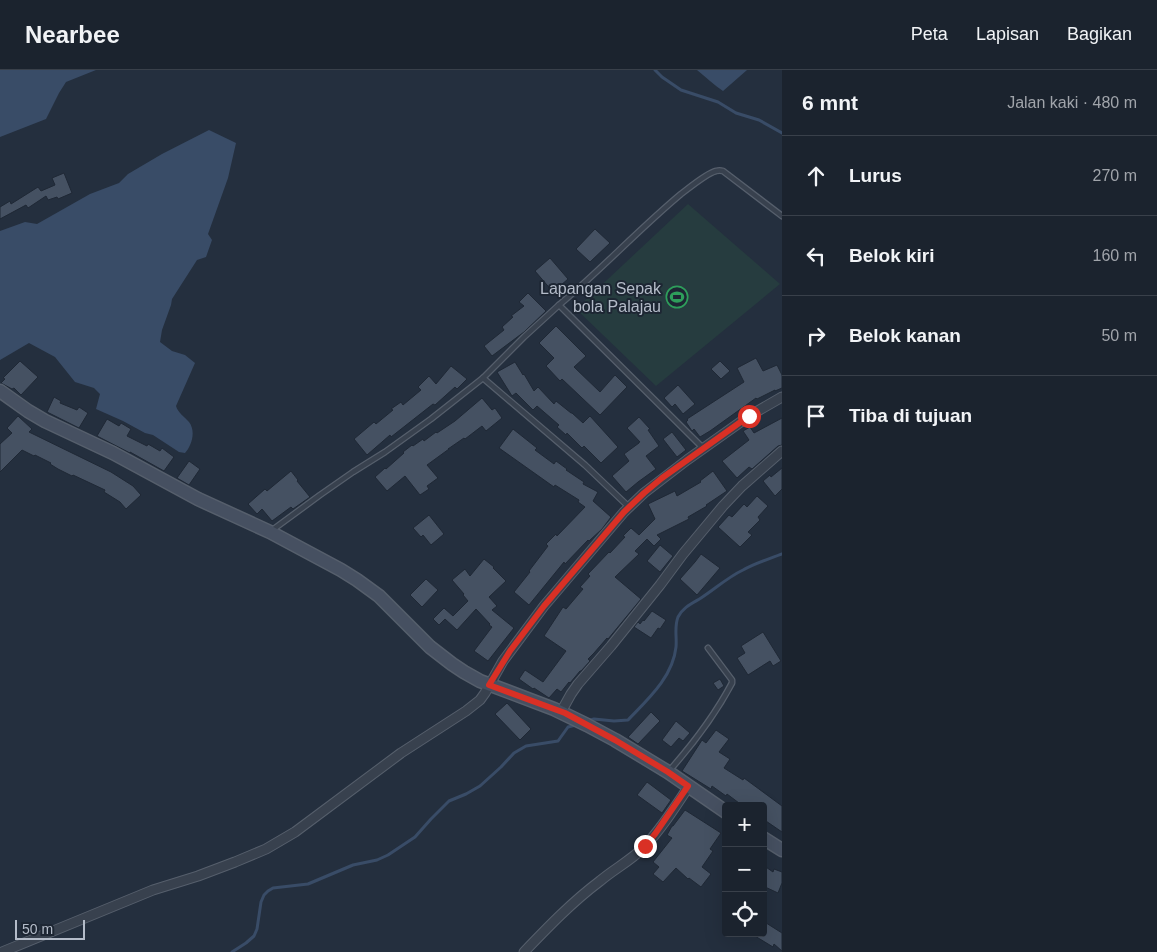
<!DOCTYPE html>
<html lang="id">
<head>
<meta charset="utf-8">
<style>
	body { margin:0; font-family:Helvetica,sans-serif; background:#282f3a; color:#f1f3f6 }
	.controls { position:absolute; right:15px; bottom:15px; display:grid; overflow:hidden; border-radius:5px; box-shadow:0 5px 20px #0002 }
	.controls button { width:45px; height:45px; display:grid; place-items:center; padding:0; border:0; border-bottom:1px solid #39404a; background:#1b232e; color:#f1f3f6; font:25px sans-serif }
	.scale { position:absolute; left:15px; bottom:12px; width:70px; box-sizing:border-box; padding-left:5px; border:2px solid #b4bcc9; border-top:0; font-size:14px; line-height:18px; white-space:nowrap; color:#b4bcc9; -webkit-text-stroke:4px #1d2633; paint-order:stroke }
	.stop { position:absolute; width:15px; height:15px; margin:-11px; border:4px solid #d93025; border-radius:50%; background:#fff }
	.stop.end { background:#d93025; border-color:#fff; box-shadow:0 1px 5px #0008 }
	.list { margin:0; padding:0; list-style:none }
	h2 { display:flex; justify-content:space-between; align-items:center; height:65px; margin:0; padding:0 20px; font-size:21px }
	h2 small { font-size:16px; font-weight:400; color:#a0a4aa }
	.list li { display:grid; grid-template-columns:32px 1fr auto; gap:15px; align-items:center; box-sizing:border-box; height:80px; padding:0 20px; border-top:1px solid #39404a }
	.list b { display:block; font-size:19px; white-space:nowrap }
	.list em { font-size:16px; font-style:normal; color:#a0a4aa }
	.icon { flex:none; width:28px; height:28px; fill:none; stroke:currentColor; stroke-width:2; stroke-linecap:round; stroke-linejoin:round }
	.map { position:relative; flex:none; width:782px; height:882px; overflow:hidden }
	header { display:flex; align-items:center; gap:30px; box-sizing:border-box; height:70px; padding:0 25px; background:#1b232e; border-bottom:1px solid #39404a }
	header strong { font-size:24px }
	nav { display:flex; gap:28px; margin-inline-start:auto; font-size:18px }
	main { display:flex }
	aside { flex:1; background:#1b232e }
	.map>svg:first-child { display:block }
	.green { fill:#263c3f }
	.water { fill:#394c67 }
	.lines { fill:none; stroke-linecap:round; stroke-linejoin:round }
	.stream { stroke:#394c67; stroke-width:3 }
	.building { fill:#455162; stroke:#1f2835 }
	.service-casing { stroke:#565f6c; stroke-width:7 }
	.minor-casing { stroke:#565f6c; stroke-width:11 }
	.secondary-casing { stroke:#565f6c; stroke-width:15 }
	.service { stroke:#38414e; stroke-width:4.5 }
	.minor { stroke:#38414e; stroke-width:9 }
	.secondary { stroke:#465061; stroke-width:12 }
	.route { stroke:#d93025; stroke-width:6 }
	.labels { text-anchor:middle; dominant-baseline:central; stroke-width:4; stroke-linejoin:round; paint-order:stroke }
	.poi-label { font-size:16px; fill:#b4bcc9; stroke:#1d2633; text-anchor:end }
</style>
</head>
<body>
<header>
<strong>Nearbee</strong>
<nav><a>Peta</a><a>Lapisan</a><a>Bagikan</a></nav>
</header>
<main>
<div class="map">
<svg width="782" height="882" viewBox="0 0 782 882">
	<rect width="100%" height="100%" fill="#242f3e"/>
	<polygon class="green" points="688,134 780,214 656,316 576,239"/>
	<g class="water">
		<polygon points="0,0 96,0 66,12 59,23 46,49 0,67"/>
		<path d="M697 0H747L723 21C714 15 706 7 697 0Z"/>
		<path d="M209 60 236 73 228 108 208 164 212 170 206 187 197 190 172 229 171 235 162 260 160 272 172 281 185 285 195 293 176 336C178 343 184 346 189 352 196 361 192 375 185 383L179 382 153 365 145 363 123 351 96 339 100 324 94 318 75 312 55 287 29 273 0 290V161L25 152 37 154 90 124 119 113 128 104 162 84Z"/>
	</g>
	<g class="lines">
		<g class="stream">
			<polyline points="655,0 662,7 681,20 718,32 736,43 759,50 782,63"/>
			<path d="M586 651 594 649 614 651 628 650C647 630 673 607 676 577 677 567 674 557 678 547 683 537 693 533 701 528 715 519 728 507 743 500 755 493 769 489 782 484"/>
			<polyline points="232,882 246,873 254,866 257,859 261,832 264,825 268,821 273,818 308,814 353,795 377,790 388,785 415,767 431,749 449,731 466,724 480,716 501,697 514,683 526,676 558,671 568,657 576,655"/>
		</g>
	</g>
	<g class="building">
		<polygon points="64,103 72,123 58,129 57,127 48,130 46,126 28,138 26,135 0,149 0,137 10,131 11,134 38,117 41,121 55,115 52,108"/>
		<polygon points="595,159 610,173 590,192 576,179"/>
		<polygon points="550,188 568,209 553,222 535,201"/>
		<polygon points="528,223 546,241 524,262 492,286 484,276 504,260 502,257 513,247 511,246 524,236 519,232"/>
		<polygon points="556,256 586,286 574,297 600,322 615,305 627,317 600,345 562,309 560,311 546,296 554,288 539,273"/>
		<polygon points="756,288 763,301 777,295 782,305 782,318 775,321 775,320 757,329 756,328 710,361 700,367 694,359 692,361 686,352 688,350 687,349 744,312 737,298"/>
		<polygon points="20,291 38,307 21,325 14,318 12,319 1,313 5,309 3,308"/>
		<polygon points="720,291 730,301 721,309 711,299"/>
		<polygon points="515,292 523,305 524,304 534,321 538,317 554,334 556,331 571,343 572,343 583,353 590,346 618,377 601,393 584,376 582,378 567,363 566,365 557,357 559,355 537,336 533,340 516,323 512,326 497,302"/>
		<polygon points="451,296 467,309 457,319 455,317 435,335 433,334 391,367 390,365 367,385 354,369 374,352 376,354 393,340 391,339 401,332 403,335 421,320 418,317 429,306 436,314"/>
		<polygon points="678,315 695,334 683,344 675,334 672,337 664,328"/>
		<polygon points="54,327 61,331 60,333 77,340 79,337 88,343 79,358 47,342"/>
		<polygon points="482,328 492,340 495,338 502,348 486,361 482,356 465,369 464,368 448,379 449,379 427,395 438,408 427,416 429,419 420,425 405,406 387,421 375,407 385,398 386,399 404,383 403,382 412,375 413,376 423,369 424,371 436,362 437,363 455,351"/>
		<polygon points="18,346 32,359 29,362 111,402 133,416 141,425 126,439 120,432 104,422 105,420 73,405 72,406 58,399 50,394 51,393 35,385 34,386 22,380 0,402 0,374 12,363 7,358"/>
		<polygon points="639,347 650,359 648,360 659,376 646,386 656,399 638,412 626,422 612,406 629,391 624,384 639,373 639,372 640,372 627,358"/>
		<polygon points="782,348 782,375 778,376 752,399 749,397 737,408 722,391 749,370 743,361 750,357 754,363"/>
		<polygon points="107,349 119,356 121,353 131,359 127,366 147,376 148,374 160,381 162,378 174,387 164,401 130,382 130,383 97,366"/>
		<polygon points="513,359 537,378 535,380 554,394 556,391 567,399 566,400 584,412 583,414 598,422 593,431 611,447 602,459 589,471 588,470 565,494 564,492 529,535 514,522 530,502 529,501 548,476 546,474 556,464 557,466 585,437 578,432 579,430 555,415 554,417 499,378"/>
		<polygon points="672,362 686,380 677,387 663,369"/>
		<polygon points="189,391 200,399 189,415 177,408"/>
		<polygon points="782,398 782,419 775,426 763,411 770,405 771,407"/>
		<polygon points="291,401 298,410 297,411 310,427 293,439 291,437 272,451 262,439 257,444 248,434 265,419 267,421"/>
		<polygon points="713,401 727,421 706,435 707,436 688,447 689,449 657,465 661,469 654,476 647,469 635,481 639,484 615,507 641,529 608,569 607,568 594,583 588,589 590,591 581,601 580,601 570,613 569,612 561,622 557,619 549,628 534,618 533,619 519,609 525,600 543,612 566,581 544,566 563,537 566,539 583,519 580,517 590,506 588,504 609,482 610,483 625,467 623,466 631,458 639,465 655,449 648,434 675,421 677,426 701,412 700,411"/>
		<polygon points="757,426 768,436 758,447 760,450 748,462 752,465 740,477 718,457 729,445 732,447 744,434 747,437"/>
		<polygon points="429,445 444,464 431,475 423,465 421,467 413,458"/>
		<polygon points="660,475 673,486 660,502 647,491"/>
		<polygon points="701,484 720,498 697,525 680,509 695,492"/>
		<polygon points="484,489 494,497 493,498 506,511 489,527 497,536 492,540 514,558 488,591 474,581 492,557 489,555 490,554 476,539 457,560 445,549 439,555 433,549 444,538 453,546 468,531 463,525 464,524 452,510 465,499 470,506"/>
		<polygon points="426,509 438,520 422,537 410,525"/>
		<polygon points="652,541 666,550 660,559 658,558 651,568 634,557 638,552 640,554 643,550 644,551"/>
		<polygon points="763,562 781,591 773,596 770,591 748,605 737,588 745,583 741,576"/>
		<polygon points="720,609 724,616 718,620 713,613"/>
		<polygon points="507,633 531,659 520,670 495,644"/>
		<polygon points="651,642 660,651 638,674 628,667"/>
		<polygon points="676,651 690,663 683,671 679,668 671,677 662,670"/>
		<polygon points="716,660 729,669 719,682 730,689 724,698 743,710 744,708 782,736 782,762 763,749 763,736 743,736 727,724 726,726 712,716 711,719 682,701 702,670 706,673"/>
		<polygon points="647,712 671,730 662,743 637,725"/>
		<polygon points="685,740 721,763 710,779 713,781 702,797 711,804 701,817 689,808 688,809 676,798 663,812 653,804 659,797 653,792 672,768 667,765 672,756 673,756"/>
		<polygon points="763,795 773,802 774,799 782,802 782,813 778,823 763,816"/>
		<polygon points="763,851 782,863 782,881 774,874 773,877 750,863 763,863"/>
	</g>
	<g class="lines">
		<g class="service-casing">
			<g id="service">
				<path d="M559 235C601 200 639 159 681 124 689 118 707 103 716 101 719 100 720 100 723 101L782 146"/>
				<polyline points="483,308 585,395 629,437"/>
				<polyline points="271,461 320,425 353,402 385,382 431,349 483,308 524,267 559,235 703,378"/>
				<path d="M669 701C693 674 715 645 732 613V610L708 578"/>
			</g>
		</g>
		<g class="minor-casing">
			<g id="minor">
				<polyline points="561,642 571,624 578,614 611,576 660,515 683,484 723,436 742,416 782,381"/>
				<polyline points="2,882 153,820 198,806 235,792 266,779 295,762 401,683 466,641 480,630 485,623 503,591 544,536 624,442 644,423 687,390 749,346 782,327"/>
				<path d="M524 882C548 857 572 832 600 811 614 799 630 791 643 778 660 761 676 736 689 716"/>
			</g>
		</g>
		<g class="secondary-casing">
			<g id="secondary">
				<polyline points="0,321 28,341 45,351 113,383 198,429 270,462 341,500 357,510 379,526 430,577 452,594 464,602 480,611 554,639 587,655 615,670 668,702 726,742"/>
				<polyline points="763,768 782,780"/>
			</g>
		</g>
		<use href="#service" class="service"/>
		<use href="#minor" class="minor"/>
		<use href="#secondary" class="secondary"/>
	</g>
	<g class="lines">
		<polyline class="route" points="645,776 655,764 688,716 668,702 615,670 565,643 489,615 510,581 544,536 624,442 644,423 662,408 749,346"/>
	</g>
	<defs>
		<g id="stadium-ring" transform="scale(1.125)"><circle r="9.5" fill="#1d2633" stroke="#2e9e5b" stroke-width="1.5"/><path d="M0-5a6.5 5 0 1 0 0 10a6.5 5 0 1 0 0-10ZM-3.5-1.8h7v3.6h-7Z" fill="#2e9e5b"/></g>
	</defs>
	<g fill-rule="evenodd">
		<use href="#stadium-ring" x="677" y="227"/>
	</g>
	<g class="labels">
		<g class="poi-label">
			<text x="661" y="218">Lapangan Sepak<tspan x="661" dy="18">bola Palajau</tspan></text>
		</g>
	</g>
</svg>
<div class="controls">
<button>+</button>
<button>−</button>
<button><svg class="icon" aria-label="locate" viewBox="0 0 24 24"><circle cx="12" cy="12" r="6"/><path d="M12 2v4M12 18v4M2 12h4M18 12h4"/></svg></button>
</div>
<div class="scale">50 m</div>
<div class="stop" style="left:749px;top:346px"></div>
<div class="stop end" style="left:645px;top:776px"></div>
</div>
<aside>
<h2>6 mnt<small>Jalan kaki · 480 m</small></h2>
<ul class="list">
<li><svg class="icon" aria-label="ahead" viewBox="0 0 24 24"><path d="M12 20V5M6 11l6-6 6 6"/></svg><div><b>Lurus</b></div><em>270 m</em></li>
<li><svg class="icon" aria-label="left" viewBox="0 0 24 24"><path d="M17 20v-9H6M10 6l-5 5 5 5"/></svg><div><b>Belok kiri</b></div><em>160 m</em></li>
<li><svg class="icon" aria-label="right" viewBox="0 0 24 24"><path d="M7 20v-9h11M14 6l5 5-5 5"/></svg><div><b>Belok kanan</b></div><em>50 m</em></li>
<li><svg class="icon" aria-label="arrive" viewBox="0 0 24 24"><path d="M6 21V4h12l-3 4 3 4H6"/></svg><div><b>Tiba di tujuan</b></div></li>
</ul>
</aside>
</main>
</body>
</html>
